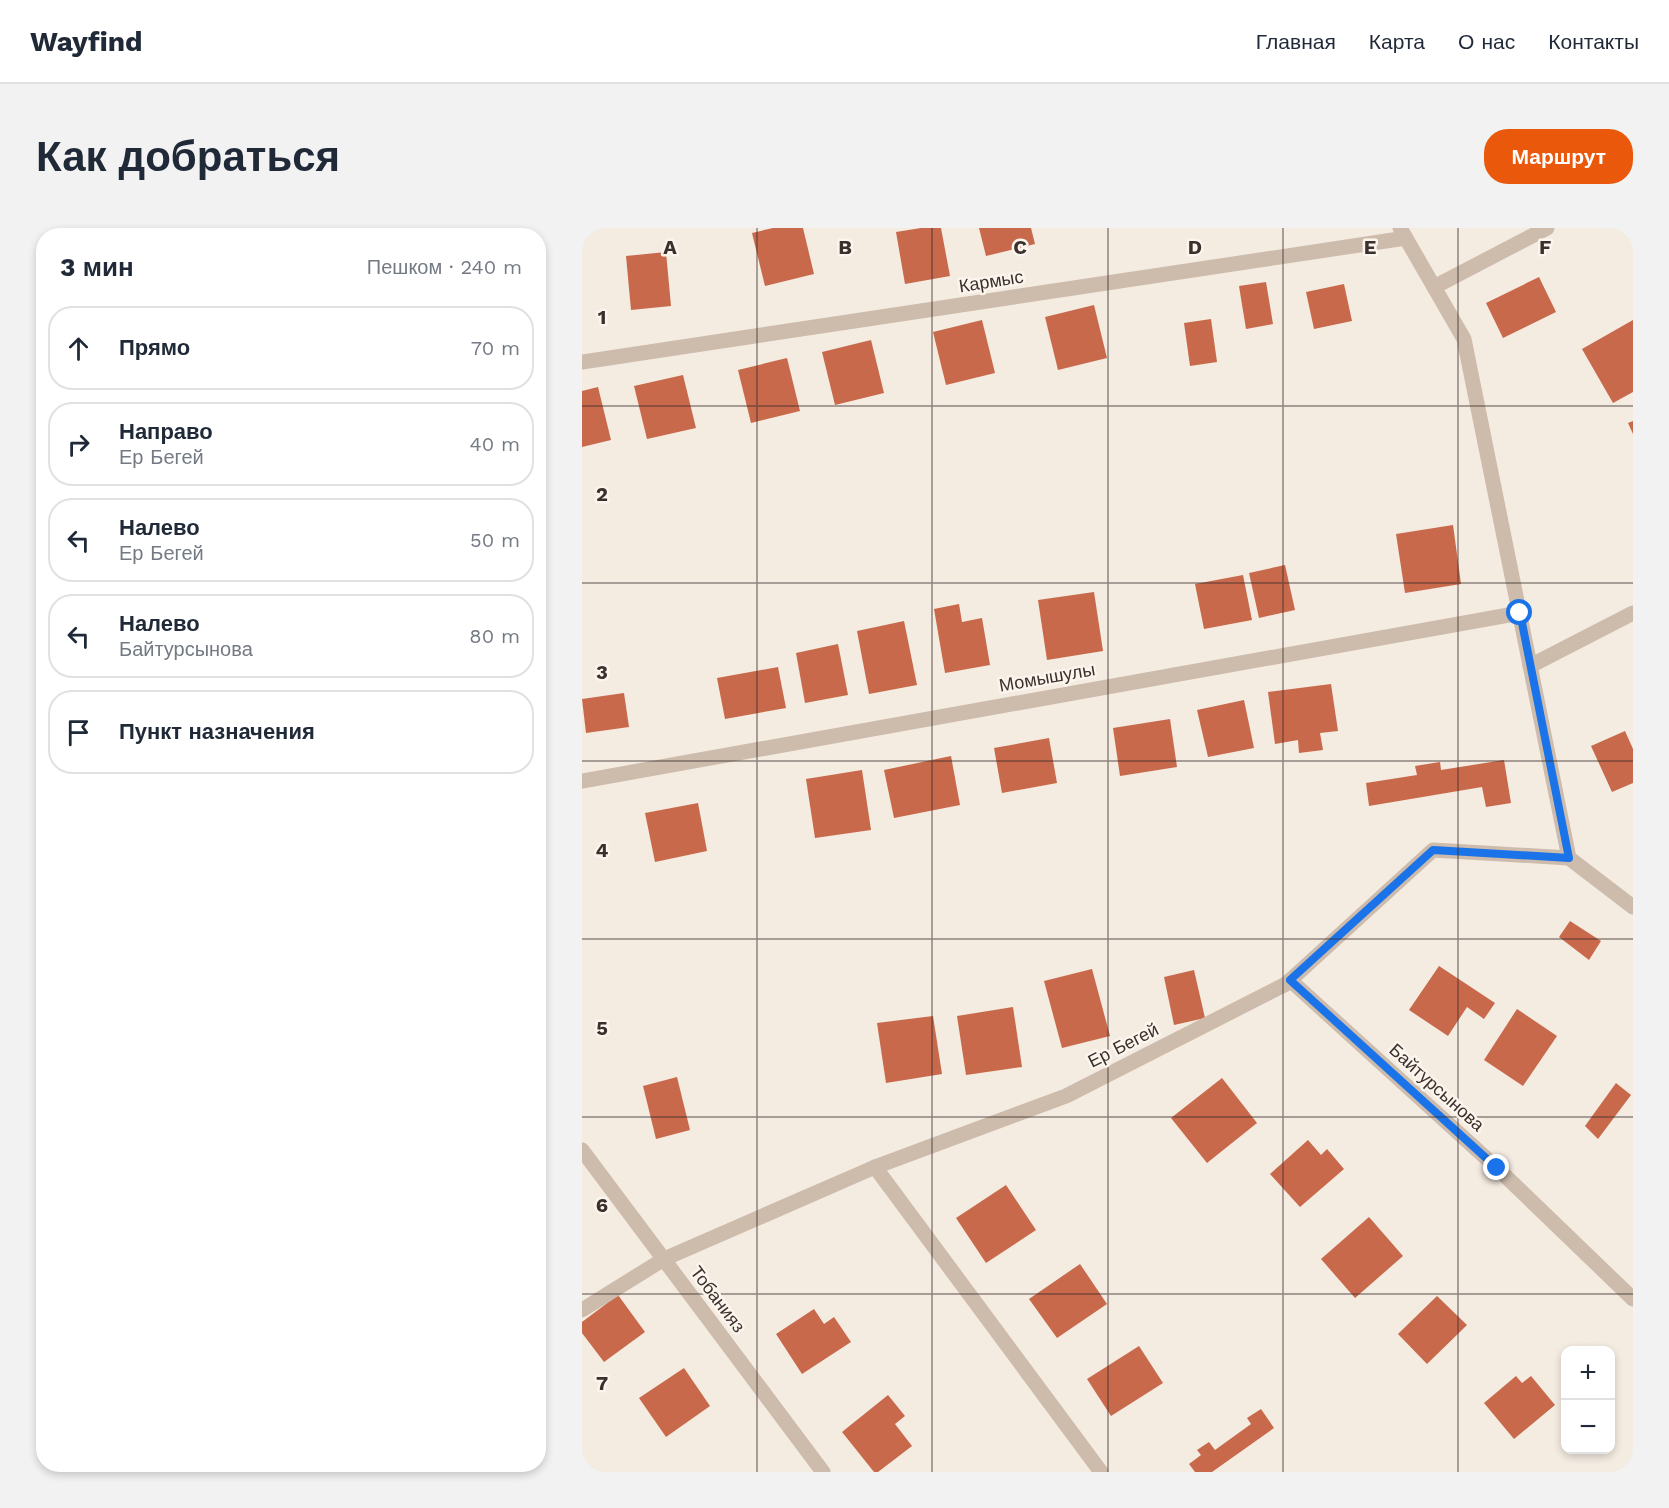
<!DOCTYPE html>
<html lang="ru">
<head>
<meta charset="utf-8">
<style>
	body { margin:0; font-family:"Work Sans",sans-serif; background:#f2f2f3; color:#1f2937 }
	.controls { position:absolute; right:18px; bottom:18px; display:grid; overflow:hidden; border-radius:12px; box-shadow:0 3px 9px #0003 }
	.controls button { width:54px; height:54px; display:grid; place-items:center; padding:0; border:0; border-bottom:2px solid #e0e1e3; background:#fff; color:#1f2937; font:30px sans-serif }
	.stop { position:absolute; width:18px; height:18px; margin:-14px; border:4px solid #1a73e8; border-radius:50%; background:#fff }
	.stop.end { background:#1a73e8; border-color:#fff; box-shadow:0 2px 6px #0008 }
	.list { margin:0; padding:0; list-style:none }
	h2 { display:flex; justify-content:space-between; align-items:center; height:78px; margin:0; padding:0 24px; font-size:26px }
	h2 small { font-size:20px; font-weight:400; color:#747a83 }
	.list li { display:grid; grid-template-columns:39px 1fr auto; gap:18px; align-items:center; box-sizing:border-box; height:84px; margin:0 12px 12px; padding:0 12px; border:2px solid #e0e1e3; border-radius:24px }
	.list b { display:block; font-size:22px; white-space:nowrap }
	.list p { margin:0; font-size:20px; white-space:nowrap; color:#747a83 }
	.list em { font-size:20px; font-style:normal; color:#747a83 }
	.icon { flex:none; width:33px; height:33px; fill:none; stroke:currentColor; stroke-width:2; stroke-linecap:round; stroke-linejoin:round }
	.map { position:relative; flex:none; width:1051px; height:1244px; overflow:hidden; border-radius:24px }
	header { display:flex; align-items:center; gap:36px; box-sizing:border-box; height:84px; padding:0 30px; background:#fff; border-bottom:2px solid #e0e1e3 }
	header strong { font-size:28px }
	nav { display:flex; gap:33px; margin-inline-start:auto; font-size:21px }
	.intro { display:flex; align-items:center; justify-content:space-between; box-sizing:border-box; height:144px; padding:0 36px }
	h1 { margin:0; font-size:42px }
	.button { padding:15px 27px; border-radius:24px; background:#ea580c; color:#fff; font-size:21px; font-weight:700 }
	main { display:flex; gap:36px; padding:0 36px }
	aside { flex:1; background:#fff; border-radius:24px; box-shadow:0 3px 9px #0003 }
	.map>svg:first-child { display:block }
	.building { fill:#c8694b }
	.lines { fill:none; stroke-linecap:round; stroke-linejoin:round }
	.minor { stroke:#cdbbac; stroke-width:15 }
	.route { stroke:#1a73e8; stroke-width:8 }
	.grid { fill:none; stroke:#3b302b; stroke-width:1.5; stroke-opacity:0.55 }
	.labels { text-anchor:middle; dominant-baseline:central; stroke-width:5; stroke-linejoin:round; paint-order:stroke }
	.street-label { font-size:18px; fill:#3b302b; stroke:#fbf5ee }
	.grid-label { font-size:20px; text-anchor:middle; font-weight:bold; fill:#3b302b; stroke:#fbf5ee; stroke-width:5; stroke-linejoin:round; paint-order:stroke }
</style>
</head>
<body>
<header>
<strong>Wayfind</strong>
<nav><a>Главная</a><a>Карта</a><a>О нас</a><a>Контакты</a></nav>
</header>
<div class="intro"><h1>Как добраться</h1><a class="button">Маршрут</a></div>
<main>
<aside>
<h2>3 мин<small>Пешком · 240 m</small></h2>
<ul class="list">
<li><svg class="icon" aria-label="ahead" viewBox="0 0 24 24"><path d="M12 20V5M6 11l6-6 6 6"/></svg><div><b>Прямо</b></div><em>70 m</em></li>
<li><svg class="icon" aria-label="right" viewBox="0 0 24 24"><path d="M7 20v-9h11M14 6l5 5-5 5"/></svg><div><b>Направо</b><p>Ер Бегей</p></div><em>40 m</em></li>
<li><svg class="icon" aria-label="left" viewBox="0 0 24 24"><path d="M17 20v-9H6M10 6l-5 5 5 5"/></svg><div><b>Налево</b><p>Ер Бегей</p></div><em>50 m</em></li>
<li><svg class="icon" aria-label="left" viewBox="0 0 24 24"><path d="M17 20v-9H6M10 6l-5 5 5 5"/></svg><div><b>Налево</b><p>Байтурсынова</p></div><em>80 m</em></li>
<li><svg class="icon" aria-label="arrive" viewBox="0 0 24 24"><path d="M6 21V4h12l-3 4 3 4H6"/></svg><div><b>Пункт назначения</b></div></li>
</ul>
</aside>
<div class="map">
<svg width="1051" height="1244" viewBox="0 0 1051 1244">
	<rect width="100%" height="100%" fill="#f4ebe1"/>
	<g class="building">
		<polygon points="191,0 221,0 232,46 183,58 170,5"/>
		<polygon points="339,0 359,0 368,48 323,56 314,4"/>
		<polygon points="397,0 449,0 453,16 404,28"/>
		<polygon points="84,24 89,78 49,82 44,28"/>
		<polygon points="957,49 974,84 921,110 904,75"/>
		<polygon points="684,54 691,96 664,101 657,58"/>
		<polygon points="762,56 770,93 732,101 724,64"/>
		<polygon points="512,77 525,130 476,142 463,89"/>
		<polygon points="629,91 635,134 608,138 602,95"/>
		<polygon points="400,92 413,145 364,157 351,104"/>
		<polygon points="1051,92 1051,164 1031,175 1000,121"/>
		<polygon points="289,112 302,165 253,177 240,124"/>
		<polygon points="205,130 218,183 169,195 156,142"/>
		<polygon points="101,147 114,200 65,211 52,158"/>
		<polygon points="16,159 29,212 0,219 0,163"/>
		<polygon points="1051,193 1051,206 1046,195"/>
		<polygon points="871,297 879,356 823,365 814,306"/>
		<polygon points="703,337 713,382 677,390 667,345"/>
		<polygon points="661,347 670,392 622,401 613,356"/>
		<polygon points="512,364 521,423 465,432 456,372"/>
		<polygon points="377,376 380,394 400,390 408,437 363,445 352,381"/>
		<polygon points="322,393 335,457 287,466 275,403"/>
		<polygon points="256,416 266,467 223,475 214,425"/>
		<polygon points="196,439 204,480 143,491 135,450"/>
		<polygon points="749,456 756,503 738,505 741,522 717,525 716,512 693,516 686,464"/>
		<polygon points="42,465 47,499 4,505 0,471"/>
		<polygon points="662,472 672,520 626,529 615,482"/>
		<polygon points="588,491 595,539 538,548 531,500"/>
		<polygon points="1043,503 1051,521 1051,555 1030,564 1009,518"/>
		<polygon points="467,510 475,555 420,565 412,520"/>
		<polygon points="369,528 378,577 312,590 302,542"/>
		<polygon points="922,532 929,575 904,579 900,559 787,578 784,555 835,547 833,538 858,534 859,542"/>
		<polygon points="280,542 289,602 233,610 224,551"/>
		<polygon points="116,575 125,623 73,634 63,585"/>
		<polygon points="988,693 1019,713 1007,732 977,709"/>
		<polygon points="857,738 913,775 902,791 885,779 866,808 827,782"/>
		<polygon points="510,741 528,808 480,820 462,753"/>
		<polygon points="612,742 623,790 592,797 582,749"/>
		<polygon points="431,779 440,839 384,847 375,788"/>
		<polygon points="935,781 975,808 941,858 902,832"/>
		<polygon points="351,788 360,846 304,855 295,795"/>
		<polygon points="95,849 108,902 74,911 61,858"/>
		<polygon points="640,850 675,895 625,935 589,890"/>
		<polygon points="1034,855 1049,867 1016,911 1003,898"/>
		<polygon points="726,912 739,927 745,921 762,941 718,979 688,946"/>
		<polygon points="424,957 454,1002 404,1035 374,990"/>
		<polygon points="787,989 821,1028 773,1070 739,1031"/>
		<polygon points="498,1036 525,1076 475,1110 447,1071"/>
		<polygon points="36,1067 63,1104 22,1134 0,1105 0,1094"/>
		<polygon points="855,1068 885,1097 845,1136 816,1106"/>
		<polygon points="232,1081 242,1096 252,1089 269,1114 220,1146 194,1106"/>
		<polygon points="557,1118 581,1155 529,1188 505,1151"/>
		<polygon points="102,1140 128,1178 84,1209 57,1170"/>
		<polygon points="934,1148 940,1155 949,1148 973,1177 932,1211 902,1175"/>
		<polygon points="306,1167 323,1188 313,1196 330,1218 296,1244 292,1244 260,1204"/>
		<polygon points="679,1181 692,1200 630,1244 613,1244 607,1236 619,1227 615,1222 627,1214 633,1222 669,1196 665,1190"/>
	</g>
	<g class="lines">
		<g class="minor">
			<polyline points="818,0 882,111 987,630 1051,679"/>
			<polyline points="852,59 965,0"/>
			<polyline points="0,134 824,10"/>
			<polyline points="948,438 1051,385"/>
			<polyline points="0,553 938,385"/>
			<polyline points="708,752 915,940 1051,1071"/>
			<polyline points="0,922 241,1244"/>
			<polyline points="293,939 519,1244"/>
			<polyline points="0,1082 82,1031 293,939 484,868 704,756 851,622 987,630"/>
		</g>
	</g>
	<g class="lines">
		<polyline class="route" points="915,940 708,752 851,622 987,630 938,385"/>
	</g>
	<path class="grid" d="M175 0V1244M350 0V1244M526 0V1244M701 0V1244M876 0V1244M0 178H1051M0 355H1051M0 533H1051M0 711H1051M0 889H1051M0 1066H1051"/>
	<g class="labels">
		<g class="street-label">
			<text transform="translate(409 53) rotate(-9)">Кармыс</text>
			<text transform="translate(465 449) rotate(-10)">Момышулы</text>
			<text transform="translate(541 817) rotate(-27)">Ер Бегей</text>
			<text transform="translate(855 859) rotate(42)">Байтурсынова</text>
			<text transform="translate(136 1071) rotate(53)">Тобанияз</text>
		</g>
	</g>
	<g class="grid-label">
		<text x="88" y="26">A</text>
		<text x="263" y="26">B</text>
		<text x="438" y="26">C</text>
		<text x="613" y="26">D</text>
		<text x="788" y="26">E</text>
		<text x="963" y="26">F</text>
		<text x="20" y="96">1</text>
		<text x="20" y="273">2</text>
		<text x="20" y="451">3</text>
		<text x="20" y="629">4</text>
		<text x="20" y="807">5</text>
		<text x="20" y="984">6</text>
		<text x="20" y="1162">7</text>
	</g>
</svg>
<div class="controls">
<button>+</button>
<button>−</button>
</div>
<div class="stop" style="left:938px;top:385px"></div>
<div class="stop end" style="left:915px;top:940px"></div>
</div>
</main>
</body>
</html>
